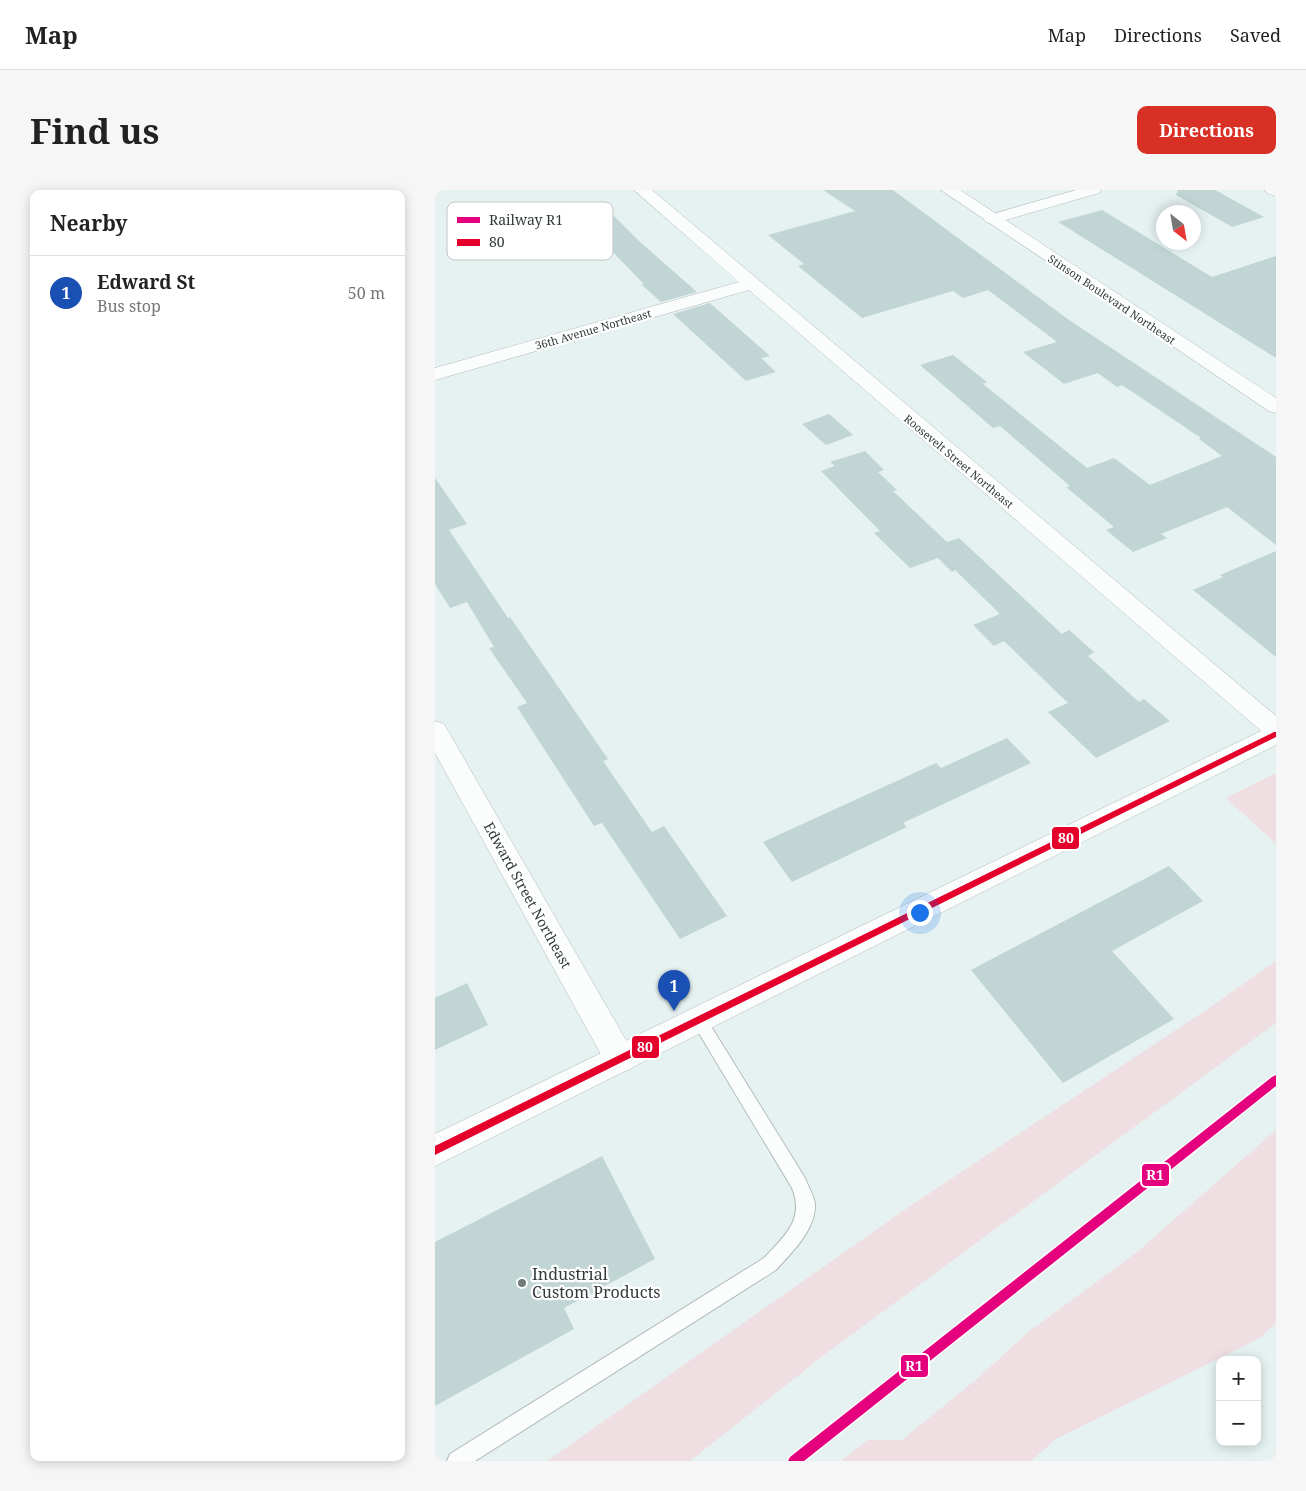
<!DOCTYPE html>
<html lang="en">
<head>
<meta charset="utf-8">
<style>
	body { margin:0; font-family:"Noto Serif",serif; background:#f6f6f6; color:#222 }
	.controls { position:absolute; right:15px; bottom:15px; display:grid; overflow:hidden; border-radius:10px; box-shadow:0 2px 12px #0003 }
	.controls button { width:45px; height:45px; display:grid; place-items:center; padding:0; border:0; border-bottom:1px solid #e0e0e0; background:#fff; color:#222; font:25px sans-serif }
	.compass { position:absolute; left:721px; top:15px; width:45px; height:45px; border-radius:50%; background:#fff; box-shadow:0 2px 12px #0003; rotate:149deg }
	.you { position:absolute; left:484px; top:722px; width:18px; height:18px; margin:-12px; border:4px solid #fff; border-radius:50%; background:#1a73e8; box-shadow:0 0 0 8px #1a73e833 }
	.badge { display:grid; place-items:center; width:32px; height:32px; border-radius:50%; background:#d93025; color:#fff; font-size:16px; font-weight:700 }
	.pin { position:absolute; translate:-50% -41px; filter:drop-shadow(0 1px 2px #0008) }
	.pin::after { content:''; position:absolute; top:26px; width:18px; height:15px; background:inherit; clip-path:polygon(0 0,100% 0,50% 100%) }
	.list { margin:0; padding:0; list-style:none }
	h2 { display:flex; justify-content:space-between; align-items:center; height:65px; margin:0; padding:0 20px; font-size:21px }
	h2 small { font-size:16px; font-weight:400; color:#767676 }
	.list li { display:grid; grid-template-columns:32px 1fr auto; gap:15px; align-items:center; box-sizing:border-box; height:75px; padding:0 20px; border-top:1px solid #e0e0e0 }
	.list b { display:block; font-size:19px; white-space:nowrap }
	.list p { margin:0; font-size:16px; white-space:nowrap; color:#767676 }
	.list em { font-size:16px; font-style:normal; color:#767676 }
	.map { position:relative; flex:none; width:841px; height:1271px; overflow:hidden; border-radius:10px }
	header { display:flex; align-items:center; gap:30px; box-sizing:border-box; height:70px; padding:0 25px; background:#fff; border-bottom:1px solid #e0e0e0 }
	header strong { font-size:24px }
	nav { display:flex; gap:28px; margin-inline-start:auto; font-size:18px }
	.intro { display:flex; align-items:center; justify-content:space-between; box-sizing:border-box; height:120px; padding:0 30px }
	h1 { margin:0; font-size:35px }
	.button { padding:12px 22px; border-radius:10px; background:#d93025; color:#fff; font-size:18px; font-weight:700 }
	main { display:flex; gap:30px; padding:0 30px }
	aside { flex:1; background:#fff; border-radius:10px; box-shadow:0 2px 12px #0003 }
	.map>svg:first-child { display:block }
	.green { fill:#f0dfe2 }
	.building { fill:#c1d5d4 }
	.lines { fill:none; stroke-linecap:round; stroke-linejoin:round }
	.service-casing { stroke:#b1bbba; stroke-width:2 }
	.minor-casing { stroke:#b1bbba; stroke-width:1 }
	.tertiary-casing { stroke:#b1bbba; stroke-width:1 }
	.service { fill:#fbfdfd; fill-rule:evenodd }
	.minor { fill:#fbfdfd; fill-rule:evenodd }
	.tertiary { fill:#fbfdfd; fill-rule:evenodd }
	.bus-1-casing { stroke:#fff; stroke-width:3 }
	.bus-1 { fill:#e4002b; fill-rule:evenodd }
	.rail-1-casing { stroke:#fff; stroke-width:3 }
	.rail-1 { fill:#e5007d; fill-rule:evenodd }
	.poi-dot { fill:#717b7a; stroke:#fff; stroke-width:2 }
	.labels { text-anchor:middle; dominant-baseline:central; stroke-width:4.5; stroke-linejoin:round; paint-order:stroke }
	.far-street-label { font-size:11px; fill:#323b3a; stroke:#fff }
	.street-label { font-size:14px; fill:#323b3a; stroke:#fff }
	.near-poi-label { font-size:16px; fill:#323b3a; stroke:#fff; text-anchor:start }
	.key { fill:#fff; stroke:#c2c4c4; stroke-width:1 }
	.key-label { font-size:14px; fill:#323b3a }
	.line-badge { stroke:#fff; stroke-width:2 }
	.badge-label { font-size:14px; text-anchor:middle; font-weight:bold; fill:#fff }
</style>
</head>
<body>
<header>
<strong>Map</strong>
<nav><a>Map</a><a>Directions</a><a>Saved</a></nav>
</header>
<div class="intro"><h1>Find us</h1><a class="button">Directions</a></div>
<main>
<aside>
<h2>Nearby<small></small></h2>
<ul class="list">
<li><span class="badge" style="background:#1a4fb4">1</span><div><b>Edward St</b><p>Bus stop</p></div><em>50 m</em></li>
</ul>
</aside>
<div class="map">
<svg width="841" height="1271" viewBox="0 0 841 1271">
	<rect width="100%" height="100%" fill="#e5f2f1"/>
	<g class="green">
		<polygon points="841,583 841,654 791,608"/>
		<polygon points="841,771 841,833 393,1162 255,1271 112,1271 475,1016 774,818"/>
		<polygon points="841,940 841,1133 825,1148 621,1249 596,1271 406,1271 433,1250 467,1250 543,1188 592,1143 702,1062"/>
	</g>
	<g class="building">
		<polygon points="388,0 458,0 634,130 841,267 841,355 792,317 726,344 732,348 698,362 671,340 679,337 631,297 635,296 565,236 558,238 485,175 518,165 552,192 548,194 652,278 679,268 715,295 787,266 764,249 766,248 687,195 682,197 663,183 629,194 588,162 622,152 553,100 528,108 518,101 427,128 363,76 369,74 333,45 420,21"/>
		<polygon points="743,0 780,0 829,27 797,37 741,5"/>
		<polygon points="161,12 166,18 170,17 204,51 262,102 226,112 206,94 209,94 162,46 149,49 122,21"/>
		<polygon points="667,20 777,87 841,66 841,168 623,32"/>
		<polygon points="275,113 335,166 326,168 341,182 311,191 238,124"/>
		<polygon points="394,224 418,245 391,255 367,234"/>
		<polygon points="430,261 449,280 443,282 462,300 458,301 512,352 524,348 627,444 634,440 659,462 653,466 704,512 709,509 735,531 661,568 613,522 633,513 569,451 559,456 538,435 565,424 520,380 517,382 503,368 475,378 439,343 445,341 386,281 400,276 395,272"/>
		<polygon points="0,288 32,334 14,340 73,428 75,427 173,569 168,571 217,642 229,636 292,726 245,749 167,633 159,636 82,517 92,513 54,458 59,457 32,412 15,418 0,394"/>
		<polygon points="841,361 841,467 758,400 788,387 785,385"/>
		<polygon points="572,548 596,573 468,633 472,637 357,692 328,652 501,573 506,578"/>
		<polygon points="734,676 768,711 677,761 739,829 628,893 536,780"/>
		<polygon points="32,793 53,835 0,860 0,808"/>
		<polygon points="167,966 220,1069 129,1118 139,1139 0,1216 0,1052"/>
	</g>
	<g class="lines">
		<g class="service-casing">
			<path id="service" d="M264 823 269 825 370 988C373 996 379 1006 380 1014 381 1040 357 1062 341 1080L40 1271H12L15 1264 329 1068C349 1046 370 1030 357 998L259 835 256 830 259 825Z"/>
		</g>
		<g class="minor-casing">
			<g id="minor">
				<polygon points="199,0 217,0 841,526 841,549 832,546 314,100 0,190 0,178 304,92"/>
				<polygon points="641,0 666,0 664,3 557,34 551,32 549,29 551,26"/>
				<polygon points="830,0 841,0 841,6 832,3"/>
				<polygon points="0,531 9,534 196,859 201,869 196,879 185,883 174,879 0,563"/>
			</g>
		</g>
		<g class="tertiary-casing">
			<g id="tertiary">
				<polygon points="506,0 525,0 841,208 841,223 834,221"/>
				<polygon points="841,535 841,555 0,976 0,944 832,538"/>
			</g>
		</g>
		<use href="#service" class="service"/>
		<use href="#minor" class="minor"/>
		<use href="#tertiary" class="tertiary"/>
		<g class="bus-1-casing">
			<polygon id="bus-1" points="839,542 841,542 841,547 0,965 0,956"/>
		</g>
		<use href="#bus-1" class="bus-1"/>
		<g class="rail-1-casing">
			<polygon id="rail-1" points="841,885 841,896 369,1271 353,1271 355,1267 837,887"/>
		</g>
		<use href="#rail-1" class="rail-1"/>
	</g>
	<circle class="poi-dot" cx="87" cy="1093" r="5"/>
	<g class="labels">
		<g class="far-street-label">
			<text transform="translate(677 109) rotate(34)">Stinson Boulevard Northeast</text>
			<text transform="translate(158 139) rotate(-16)">36th Avenue Northeast</text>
			<text transform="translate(524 271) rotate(40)">Roosevelt Street Northeast</text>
		</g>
		<g class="street-label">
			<text transform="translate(93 705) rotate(61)">Edward Street Northeast</text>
		</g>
		<g class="near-poi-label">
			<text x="97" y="1084">Industrial<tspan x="97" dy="18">Custom Products</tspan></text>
		</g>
	</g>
	<rect x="12" y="12" width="166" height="58" rx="8" class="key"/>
	<rect x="22" y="27" width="23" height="6" fill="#e5007d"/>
	<rect x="22" y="49" width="23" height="7" fill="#e4002b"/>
	<g class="key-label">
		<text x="54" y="35">Railway R1</text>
		<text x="54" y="57">80</text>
	</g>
	<g class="line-badge">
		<rect x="616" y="636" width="29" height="24" rx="5" fill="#e4002b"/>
		<rect x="196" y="845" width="29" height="24" rx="5" fill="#e4002b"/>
		<rect x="706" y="973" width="29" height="24" rx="5" fill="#e5007d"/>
		<rect x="465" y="1164" width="29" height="24" rx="5" fill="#e5007d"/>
	</g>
	<g class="badge-label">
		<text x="631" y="653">80</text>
		<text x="210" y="862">80</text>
		<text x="720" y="990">R1</text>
		<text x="479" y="1181">R1</text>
	</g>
</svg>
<div class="controls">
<button>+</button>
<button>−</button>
</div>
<svg class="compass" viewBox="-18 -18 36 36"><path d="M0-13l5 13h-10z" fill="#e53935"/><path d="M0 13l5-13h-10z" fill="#767676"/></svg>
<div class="you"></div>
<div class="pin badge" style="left:239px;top:821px;background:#1a4fb4">1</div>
</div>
</main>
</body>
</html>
